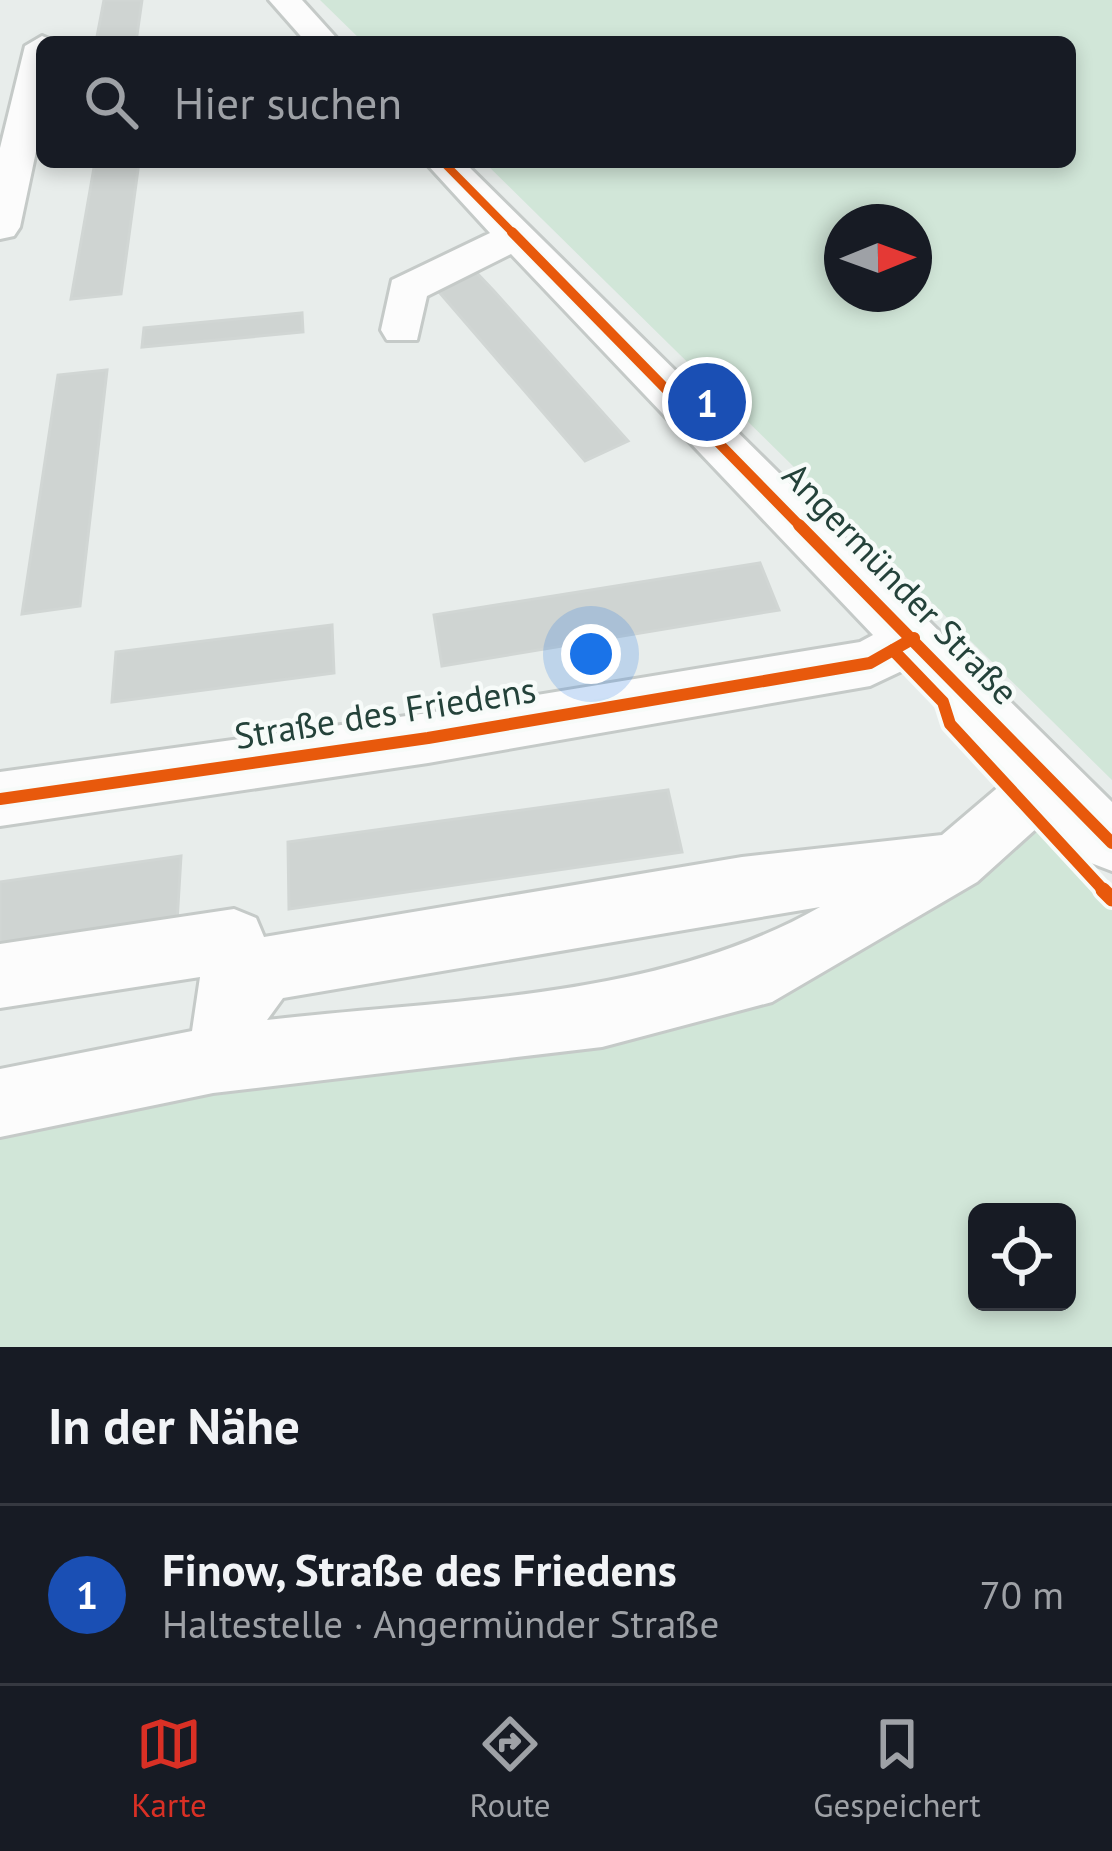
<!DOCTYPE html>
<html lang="de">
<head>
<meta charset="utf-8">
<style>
	body { margin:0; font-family:"PT Sans",sans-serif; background:#242831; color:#f1f3f6 }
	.controls { position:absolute; right:36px; bottom:36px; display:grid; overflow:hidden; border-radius:18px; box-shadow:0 6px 18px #0003 }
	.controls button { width:108px; height:108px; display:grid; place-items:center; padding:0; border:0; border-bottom:3px solid #363941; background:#171b24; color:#f1f3f6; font:60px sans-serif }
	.compass { position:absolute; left:824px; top:204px; width:108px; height:108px; border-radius:50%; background:#171b24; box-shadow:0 6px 18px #0003; rotate:89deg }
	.you { position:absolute; left:591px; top:654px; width:42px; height:42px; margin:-30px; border:9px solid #fff; border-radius:50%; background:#1a73e8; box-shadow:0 0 0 18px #1a73e833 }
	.badge { display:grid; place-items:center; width:78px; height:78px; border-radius:50%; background:#d93025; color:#fff; font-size:39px; font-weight:700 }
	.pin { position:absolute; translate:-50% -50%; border:6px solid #fff; box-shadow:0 3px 12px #0006 }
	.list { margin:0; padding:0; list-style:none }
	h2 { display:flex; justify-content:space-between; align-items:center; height:156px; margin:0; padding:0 48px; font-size:51px }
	h2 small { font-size:39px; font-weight:400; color:#9ea1a6 }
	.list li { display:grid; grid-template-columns:78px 1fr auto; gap:36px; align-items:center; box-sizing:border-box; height:180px; padding:0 48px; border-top:3px solid #363941 }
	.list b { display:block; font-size:45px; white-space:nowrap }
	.list p { margin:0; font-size:39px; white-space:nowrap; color:#9ea1a6 }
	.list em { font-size:39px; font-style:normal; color:#9ea1a6 }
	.icon { flex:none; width:66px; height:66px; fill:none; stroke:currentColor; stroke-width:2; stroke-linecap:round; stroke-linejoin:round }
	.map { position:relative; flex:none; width:1112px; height:1347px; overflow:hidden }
	.search { position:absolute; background:#171b24; box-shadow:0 6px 18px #0003; left:36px; right:36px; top:36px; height:132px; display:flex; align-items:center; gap:30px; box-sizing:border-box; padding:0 42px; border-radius:18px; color:#9ea1a6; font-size:45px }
	.sheet { height:336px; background:#171b24 }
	nav { display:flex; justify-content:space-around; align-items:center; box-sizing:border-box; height:168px; border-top:3px solid #363941; background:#171b24; font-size:33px; color:#9ea1a6 }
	nav a { display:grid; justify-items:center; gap:6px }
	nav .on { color:#d93025 }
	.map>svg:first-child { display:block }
	.green { fill:#d1e6d8; fill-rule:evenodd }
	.building { fill:#cfd4d2; stroke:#d1d6d4; stroke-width:3 }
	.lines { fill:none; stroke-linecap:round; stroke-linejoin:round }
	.minor-casing { stroke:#c5cac8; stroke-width:6 }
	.minor { fill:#fcfcfc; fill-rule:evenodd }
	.cycleway-far3-casing { stroke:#f7fbf9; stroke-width:12 }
	.cycleway-far2-casing { stroke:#f7fbf9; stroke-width:16 }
	.cycleway-far1-casing { stroke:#f7fbf9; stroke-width:20 }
	.cycleway-casing { stroke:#f7fbf9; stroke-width:22 }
	.cycleway-far3 { stroke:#e8590c; stroke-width:8 }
	.cycleway-far2 { stroke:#e8590c; stroke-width:10 }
	.cycleway-far1 { stroke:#e8590c; stroke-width:12 }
	.cycleway { stroke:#e8590c; stroke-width:15 }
	.labels { text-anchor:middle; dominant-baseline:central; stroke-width:9; stroke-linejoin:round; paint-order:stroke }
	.street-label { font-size:36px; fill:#24423a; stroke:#f7fbf9 }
</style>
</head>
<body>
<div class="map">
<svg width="1112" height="1347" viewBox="0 0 1112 1347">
	<rect width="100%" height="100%" fill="#e8edeb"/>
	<g class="green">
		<path d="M320 0H1112V780L484 162H1070V42H363ZM842 222H914V294H842Z"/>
		<path d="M1015 807 1112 905V1347H0V1098L772 970ZM977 1212H1067V1302H977Z"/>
	</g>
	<g class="building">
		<polygon points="104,0 142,0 136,42 96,42"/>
		<polygon points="95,162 139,162 121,294 71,299"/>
		<polygon points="474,270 493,290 628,441 585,461 434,286"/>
		<polygon points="302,313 303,332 142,347 144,328"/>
		<polygon points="107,370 80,606 22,614 58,375"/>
		<polygon points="760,563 779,610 442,666 434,615"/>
		<polygon points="332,625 334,673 112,702 116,652"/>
		<polygon points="668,790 682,852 289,909 288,842"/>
		<polygon points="181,856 177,922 0,948 0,882"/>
	</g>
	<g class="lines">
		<g class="minor-casing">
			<g id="minor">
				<polygon points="269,0 302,0 340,42 306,42"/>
				<polygon points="42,36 56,42 42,42 42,123 20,227 14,236 0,239 0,148 25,46"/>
				<path d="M425 162H464L1112 802V871L1091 863 1048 818 977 882 772 1002 602 1047 213 1093 0 1137V1069L192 1031 200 977 0 1008V944L234 909 256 918 264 937 742 857 942 835 1009 778 906 669 870 686 428 763 0 826V772L428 713 860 642 873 635 511 254 427 296 417 340H387L381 330 392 280 490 233ZM820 907C657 1000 450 999 267 1020L283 998Z"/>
			</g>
		</g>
		<use href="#minor" class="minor"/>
		<g class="cycleway-far3-casing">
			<polyline id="cycleway-far3" points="443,162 515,235"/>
		</g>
		<g class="cycleway-far2-casing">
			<polyline id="cycleway-far2" points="512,232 802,528"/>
		</g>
		<g class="cycleway-far1-casing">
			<g id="cycleway-far1">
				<polyline points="799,525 1112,843"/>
				<polyline points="893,650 943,702 950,724 1106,893"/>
				<polyline points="0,799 428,738 870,663 914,638"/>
			</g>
		</g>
		<g class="cycleway-casing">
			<polyline id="cycleway" points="1103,890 1112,899"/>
		</g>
		<use href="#cycleway-far3" class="cycleway-far3"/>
		<use href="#cycleway-far2" class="cycleway-far2"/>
		<use href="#cycleway-far1" class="cycleway-far1"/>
		<use href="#cycleway" class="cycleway"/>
	</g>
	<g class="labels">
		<g class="street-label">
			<text transform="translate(901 583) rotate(46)">Angermünder Straße</text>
			<text transform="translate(385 712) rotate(-9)">Straße des Friedens</text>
		</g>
	</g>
</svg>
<div class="controls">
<button><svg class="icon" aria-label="locate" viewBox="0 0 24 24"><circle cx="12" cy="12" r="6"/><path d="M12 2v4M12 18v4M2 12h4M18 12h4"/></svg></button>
</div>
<svg class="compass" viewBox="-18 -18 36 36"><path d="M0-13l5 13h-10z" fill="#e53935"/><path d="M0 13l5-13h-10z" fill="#9ea1a6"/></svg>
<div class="you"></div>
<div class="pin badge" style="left:707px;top:402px;background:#1a4fb4">1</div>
<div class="search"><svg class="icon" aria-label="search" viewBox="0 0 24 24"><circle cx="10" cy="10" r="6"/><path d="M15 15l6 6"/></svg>Hier suchen</div>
</div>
<section class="sheet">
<h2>In der Nähe<small></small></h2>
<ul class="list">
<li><span class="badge" style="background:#1a4fb4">1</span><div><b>Finow, Straße des Friedens</b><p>Haltestelle · Angermünder Straße</p></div><em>70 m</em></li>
</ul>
</section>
<nav>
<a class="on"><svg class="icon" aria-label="map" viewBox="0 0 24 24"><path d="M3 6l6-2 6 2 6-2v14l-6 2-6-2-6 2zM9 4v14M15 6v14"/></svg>Karte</a>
<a><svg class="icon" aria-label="directions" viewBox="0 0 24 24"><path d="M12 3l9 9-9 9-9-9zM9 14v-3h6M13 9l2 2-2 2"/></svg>Route</a>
<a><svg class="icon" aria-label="saved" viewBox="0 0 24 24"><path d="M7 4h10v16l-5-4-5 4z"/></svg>Gespeichert</a>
</nav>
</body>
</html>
